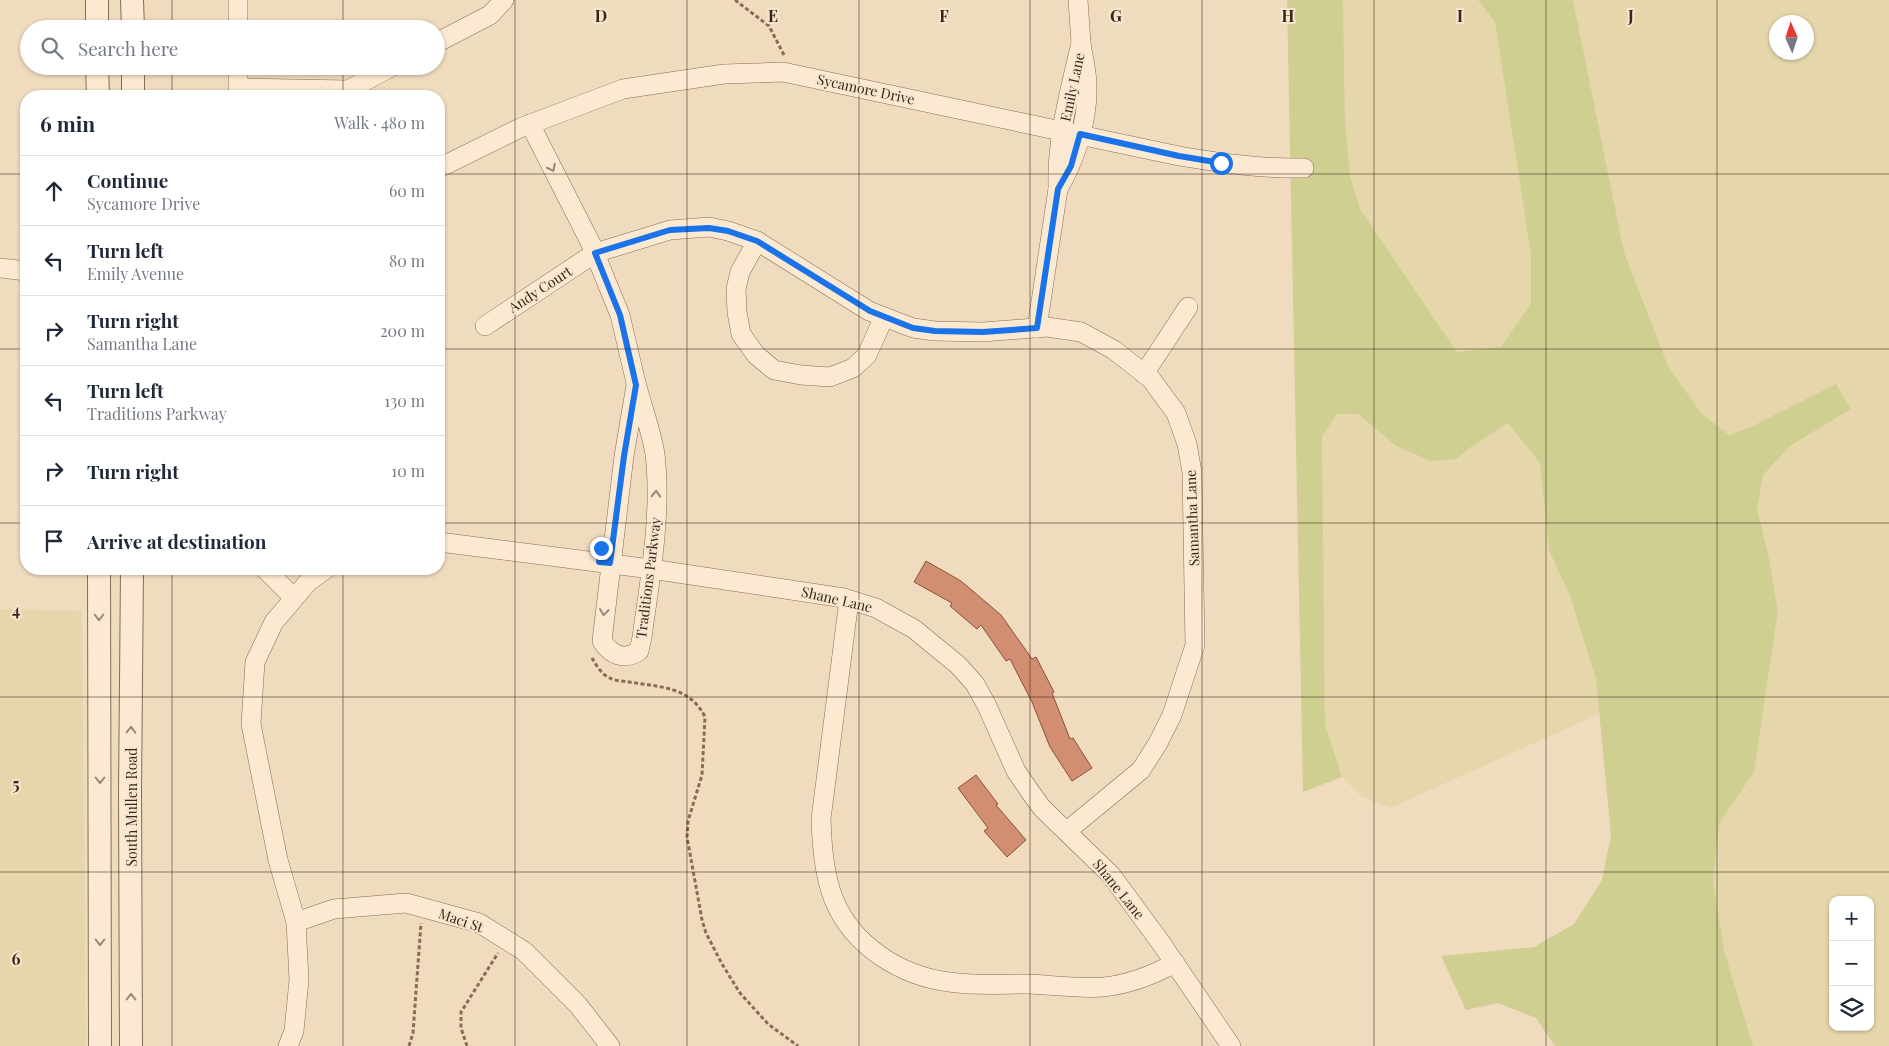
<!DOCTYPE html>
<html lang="en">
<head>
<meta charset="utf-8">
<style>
	body { margin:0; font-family:"Playfair Display",serif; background:#f6f6f7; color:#1f2937 }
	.controls { position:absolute; right:15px; bottom:15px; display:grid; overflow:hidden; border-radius:10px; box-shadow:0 1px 4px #0004 }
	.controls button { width:45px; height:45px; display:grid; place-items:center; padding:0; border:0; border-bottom:1px solid #e0e1e3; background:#fff; color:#1f2937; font:25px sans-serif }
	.compass { position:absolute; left:1769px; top:15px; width:45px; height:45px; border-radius:50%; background:#fff; box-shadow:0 1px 4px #0004; rotate:357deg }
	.stop { position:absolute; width:15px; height:15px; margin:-11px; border:4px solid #1a73e8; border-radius:50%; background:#fff }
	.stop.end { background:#1a73e8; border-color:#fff; box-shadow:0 1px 5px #0008 }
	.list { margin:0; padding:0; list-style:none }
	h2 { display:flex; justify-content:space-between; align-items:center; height:65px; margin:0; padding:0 20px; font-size:21px }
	h2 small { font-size:16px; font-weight:400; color:#747a83 }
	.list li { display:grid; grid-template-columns:32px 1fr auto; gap:15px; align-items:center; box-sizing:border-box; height:70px; padding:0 20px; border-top:1px solid #e0e1e3 }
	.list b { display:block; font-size:19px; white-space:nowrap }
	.list p { margin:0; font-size:16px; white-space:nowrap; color:#747a83 }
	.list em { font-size:16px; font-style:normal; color:#747a83 }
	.icon { flex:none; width:28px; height:28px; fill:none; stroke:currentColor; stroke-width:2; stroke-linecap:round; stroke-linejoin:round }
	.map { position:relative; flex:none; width:1889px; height:1046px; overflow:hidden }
	.search { position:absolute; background:#fff; box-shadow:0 1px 4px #0004; left:20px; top:20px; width:425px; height:55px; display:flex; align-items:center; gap:12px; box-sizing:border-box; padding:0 18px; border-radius:28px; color:#747a83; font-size:19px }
	.panel { position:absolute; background:#fff; box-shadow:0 1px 4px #0004; left:20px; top:90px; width:425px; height:485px; border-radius:20px }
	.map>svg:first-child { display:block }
	.farmland { fill:#e6d6ab; fill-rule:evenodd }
	.green { fill:#cfcf91 }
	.building { fill:#d18e71; stroke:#8a503a }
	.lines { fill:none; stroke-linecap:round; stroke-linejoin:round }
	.minor-casing { stroke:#896b56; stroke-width:20 }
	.tertiary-casing { stroke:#896b56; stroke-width:24 }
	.path { stroke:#896b56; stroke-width:3; stroke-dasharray:4 2.5; stroke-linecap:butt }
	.minor { stroke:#fbe9d1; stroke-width:19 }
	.tertiary { stroke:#fbe9d1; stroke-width:22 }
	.oneway { stroke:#9a8876 }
	.route { stroke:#1a73e8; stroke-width:6 }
	.grid { fill:none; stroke:#38261b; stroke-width:1; stroke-opacity:0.55 }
	.labels { text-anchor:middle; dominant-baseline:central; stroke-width:4; stroke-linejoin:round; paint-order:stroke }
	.street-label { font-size:14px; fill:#38261b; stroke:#f7e6ce }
	.grid-label { font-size:16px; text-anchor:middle; font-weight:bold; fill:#38261b; stroke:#f7e6ce; stroke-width:4; stroke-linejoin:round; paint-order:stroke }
</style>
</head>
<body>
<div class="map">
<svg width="1889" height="1046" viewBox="0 0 1889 1046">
	<rect width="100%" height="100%" fill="#f0dbbe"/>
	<g class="farmland">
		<polygon points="1343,0 1478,0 1495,22 1531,255 1531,303 1501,347 1457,352 1360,209 1350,176 1345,119"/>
		<path d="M1573 0H1889V1046H1753L1724 950 1713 881 1719 824 1754 772 1778 611 1769 558 1757 508 1763 475 1790 446 1851 409 1753 426 1729 435 1701 413 1668 366 1624 252ZM1776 22H1806V52H1776ZM1833 900H1870V1027H1833Z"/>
		<polygon points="1337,414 1358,414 1396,446 1431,461 1457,459 1468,449 1508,423 1541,463 1549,550 1570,595 1596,679 1599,714 1390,808 1361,796 1342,777 1325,724 1322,436"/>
		<polygon points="0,609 82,611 86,1046 0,1046"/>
	</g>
	<polygon class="green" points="1287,0 1343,0 1345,119 1350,176 1360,209 1457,352 1501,347 1531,303 1531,255 1495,22 1478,0 1573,0 1624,252 1668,366 1701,413 1729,435 1753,426 1836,384 1851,409 1790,446 1763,475 1757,508 1769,558 1778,611 1754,772 1719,824 1713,881 1724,950 1753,1046 1555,1046 1536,1018 1498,1003 1466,1010 1441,956 1534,947 1574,924 1602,880 1611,835 1596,679 1570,596 1549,550 1540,463 1508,423 1468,449 1457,459 1431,461 1396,446 1358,414 1337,414 1322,436 1325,724 1342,777 1303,792"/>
	<g class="building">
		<polygon points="926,561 961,581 1001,615 1032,659 1036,657 1054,692 1052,693 1070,739 1073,738 1092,768 1072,781 1050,747 1032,702 1010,659 1006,661 981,625 977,629 950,606 952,603 914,582"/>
		<polygon points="976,775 998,804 996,805 1026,840 1007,857 984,831 988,828 958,788"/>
	</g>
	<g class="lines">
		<g class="minor-casing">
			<g id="minor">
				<polyline points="238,0 238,29"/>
				<polyline points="1078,0 1081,43"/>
				<polyline points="436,43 490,15 504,0"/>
				<path d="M1081 43C1083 58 1088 75 1087 90 1087 124 1075 160 1058 189 1056 141 1070 90 1081 43Z"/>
				<polyline points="238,66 238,88 348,90 351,96"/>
				<polyline points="348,90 393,66"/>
				<path d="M530 124 591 244 620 315 636 383V385L624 456 602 641C611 655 624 661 639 651L642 637C650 579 662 513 655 454 651 430 642 406 636 383"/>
				<path d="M439 168 520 128 623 89 724 74 783 72 1179 156C1221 163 1262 169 1304 168"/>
				<polyline points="757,241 740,272 736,289 737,312 741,334 756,355 774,370 801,375 830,377 853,368 867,355 884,317"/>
				<polyline points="0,268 26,271"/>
				<polyline points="485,326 595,253 670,230 709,227 728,231 757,241 869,311 913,328 935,331 983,332 1047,327 1081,332 1114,350 1151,379 1176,413 1187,444 1192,472 1195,645 1172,715 1158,743 1141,770 1067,831"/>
				<polyline points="1037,328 1058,189"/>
				<polyline points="1144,374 1188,307"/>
				<polyline points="439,542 651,569 844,598 876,608 914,629 958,665 975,684 987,706 1016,771 1031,793 1042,808 1111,875 1161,943 1231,1046"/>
				<polyline points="265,569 294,598"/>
				<path d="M849 600 821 819C822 846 824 875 834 900 853 946 901 976 949 982 975 986 1002 984 1028 984 1053 985 1079 989 1104 987 1130 984 1153 975 1175 963"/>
				<polyline points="296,922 334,909 406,903 479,923 524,951 578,1005 610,1046"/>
				<polyline points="288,1046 294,1031 299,980 296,922 278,860 251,724 255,662 274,622 308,582 326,569"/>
			</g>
		</g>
		<g class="tertiary-casing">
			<g id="tertiary">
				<polyline points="97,0 97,29"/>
				<polyline points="132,0 133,29"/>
				<polyline points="97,66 98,96"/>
				<polyline points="133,96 133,66"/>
				<polyline points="99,569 100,1046"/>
				<polyline points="131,1046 130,792 132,569"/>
			</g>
		</g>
		<g class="path">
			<polyline points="735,0 769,26 784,55"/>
			<path d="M592 658C596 665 602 675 610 678 615 681 623 681 629 682 659 687 690 686 705 717L702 775 688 821 687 837 702 920 706 933 722 964 740 993 768 1024 798 1046"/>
			<polyline points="409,1046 413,1033 421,923"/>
			<polyline points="467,1046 461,1028 461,1012 498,953"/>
		</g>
		<use href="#minor" class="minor"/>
		<use href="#tertiary" class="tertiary"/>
	</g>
	<defs><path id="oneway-chevron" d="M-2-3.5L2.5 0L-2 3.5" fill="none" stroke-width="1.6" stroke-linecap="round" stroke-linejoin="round" transform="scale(1.25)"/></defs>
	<g class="oneway">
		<use href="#oneway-chevron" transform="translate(552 168) rotate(63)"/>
		<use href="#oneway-chevron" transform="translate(656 494) rotate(-88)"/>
		<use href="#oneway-chevron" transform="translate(604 612) rotate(97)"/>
		<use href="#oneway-chevron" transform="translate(99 617) rotate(90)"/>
		<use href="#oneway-chevron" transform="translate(131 730) rotate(-89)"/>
		<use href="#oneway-chevron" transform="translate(100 780) rotate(90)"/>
		<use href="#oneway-chevron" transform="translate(100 942) rotate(90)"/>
		<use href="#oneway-chevron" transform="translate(131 997) rotate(-90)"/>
	</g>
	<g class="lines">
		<polyline class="route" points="601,548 599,562 610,563 624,456 636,385 620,315 595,253 670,230 709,228 728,231 757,241 870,311 913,328 935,331 983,332 1037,328 1058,189 1071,166 1080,134 1179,156 1221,163"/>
	</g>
	<path class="grid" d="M172 0V29M343 0V29M515 0V1046M687 0V1046M859 0V1046M1030 0V1046M1202 0V1046M1374 0V1046M1546 0V1046M1717 0V1046M172 66V96M343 66V96M0 174H26M439 174H1889M0 349H26M439 349H1889M0 523H26M439 523H1889M172 569V1046M343 569V1046M0 697H1889M0 872H1889"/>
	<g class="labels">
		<g class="street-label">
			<text transform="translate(1072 87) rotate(-78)">Emily Lane</text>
			<text transform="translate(866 89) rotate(12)">Sycamore Drive</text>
			<text transform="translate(540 289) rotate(-33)">Andy Court</text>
			<text transform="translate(1192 518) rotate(-92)">Samantha Lane</text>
			<text transform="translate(648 578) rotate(-83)">Traditions Parkway</text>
			<text transform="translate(837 599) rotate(13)">Shane Lane</text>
			<text transform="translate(131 807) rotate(-90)">South Mullen Road</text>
			<text transform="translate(1119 889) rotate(51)">Shane Lane</text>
			<text transform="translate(461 920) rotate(19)">Maci St</text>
		</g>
	</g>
	<g class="grid-label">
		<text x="601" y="22">D</text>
		<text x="773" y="22">E</text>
		<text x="944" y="22">F</text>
		<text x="1116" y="22">G</text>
		<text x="1288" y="22">H</text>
		<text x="1460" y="22">I</text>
		<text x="1631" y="22">J</text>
		<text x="16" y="616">4</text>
		<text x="16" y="790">5</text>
		<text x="16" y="965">6</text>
	</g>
</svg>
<div class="controls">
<button>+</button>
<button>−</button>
<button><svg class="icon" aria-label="layers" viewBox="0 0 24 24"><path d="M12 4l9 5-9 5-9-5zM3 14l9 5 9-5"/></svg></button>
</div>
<svg class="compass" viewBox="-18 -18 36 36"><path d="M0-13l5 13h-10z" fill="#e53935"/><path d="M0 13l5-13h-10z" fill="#747a83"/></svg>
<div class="stop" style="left:1221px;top:163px"></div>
<div class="stop end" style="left:601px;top:548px"></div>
<div class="search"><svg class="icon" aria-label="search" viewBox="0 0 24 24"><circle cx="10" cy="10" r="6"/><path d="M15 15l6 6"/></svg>Search here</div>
<section class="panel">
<h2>6 min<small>Walk · 480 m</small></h2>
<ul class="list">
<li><svg class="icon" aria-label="ahead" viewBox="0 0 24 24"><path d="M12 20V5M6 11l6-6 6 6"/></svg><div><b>Continue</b><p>Sycamore Drive</p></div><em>60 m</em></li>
<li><svg class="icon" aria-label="left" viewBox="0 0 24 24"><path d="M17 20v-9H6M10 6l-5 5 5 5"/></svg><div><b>Turn left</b><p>Emily Avenue</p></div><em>80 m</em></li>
<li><svg class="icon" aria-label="right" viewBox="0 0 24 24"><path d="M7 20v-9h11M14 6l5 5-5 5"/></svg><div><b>Turn right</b><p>Samantha Lane</p></div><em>200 m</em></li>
<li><svg class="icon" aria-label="left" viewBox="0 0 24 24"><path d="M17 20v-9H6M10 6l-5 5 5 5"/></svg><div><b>Turn left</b><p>Traditions Parkway</p></div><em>130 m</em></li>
<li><svg class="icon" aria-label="right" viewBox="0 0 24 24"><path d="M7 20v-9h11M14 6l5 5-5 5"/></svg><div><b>Turn right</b></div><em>10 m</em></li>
<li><svg class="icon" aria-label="arrive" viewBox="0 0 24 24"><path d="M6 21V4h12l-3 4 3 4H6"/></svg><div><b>Arrive at destination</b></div></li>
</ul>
</section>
</div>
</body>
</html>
